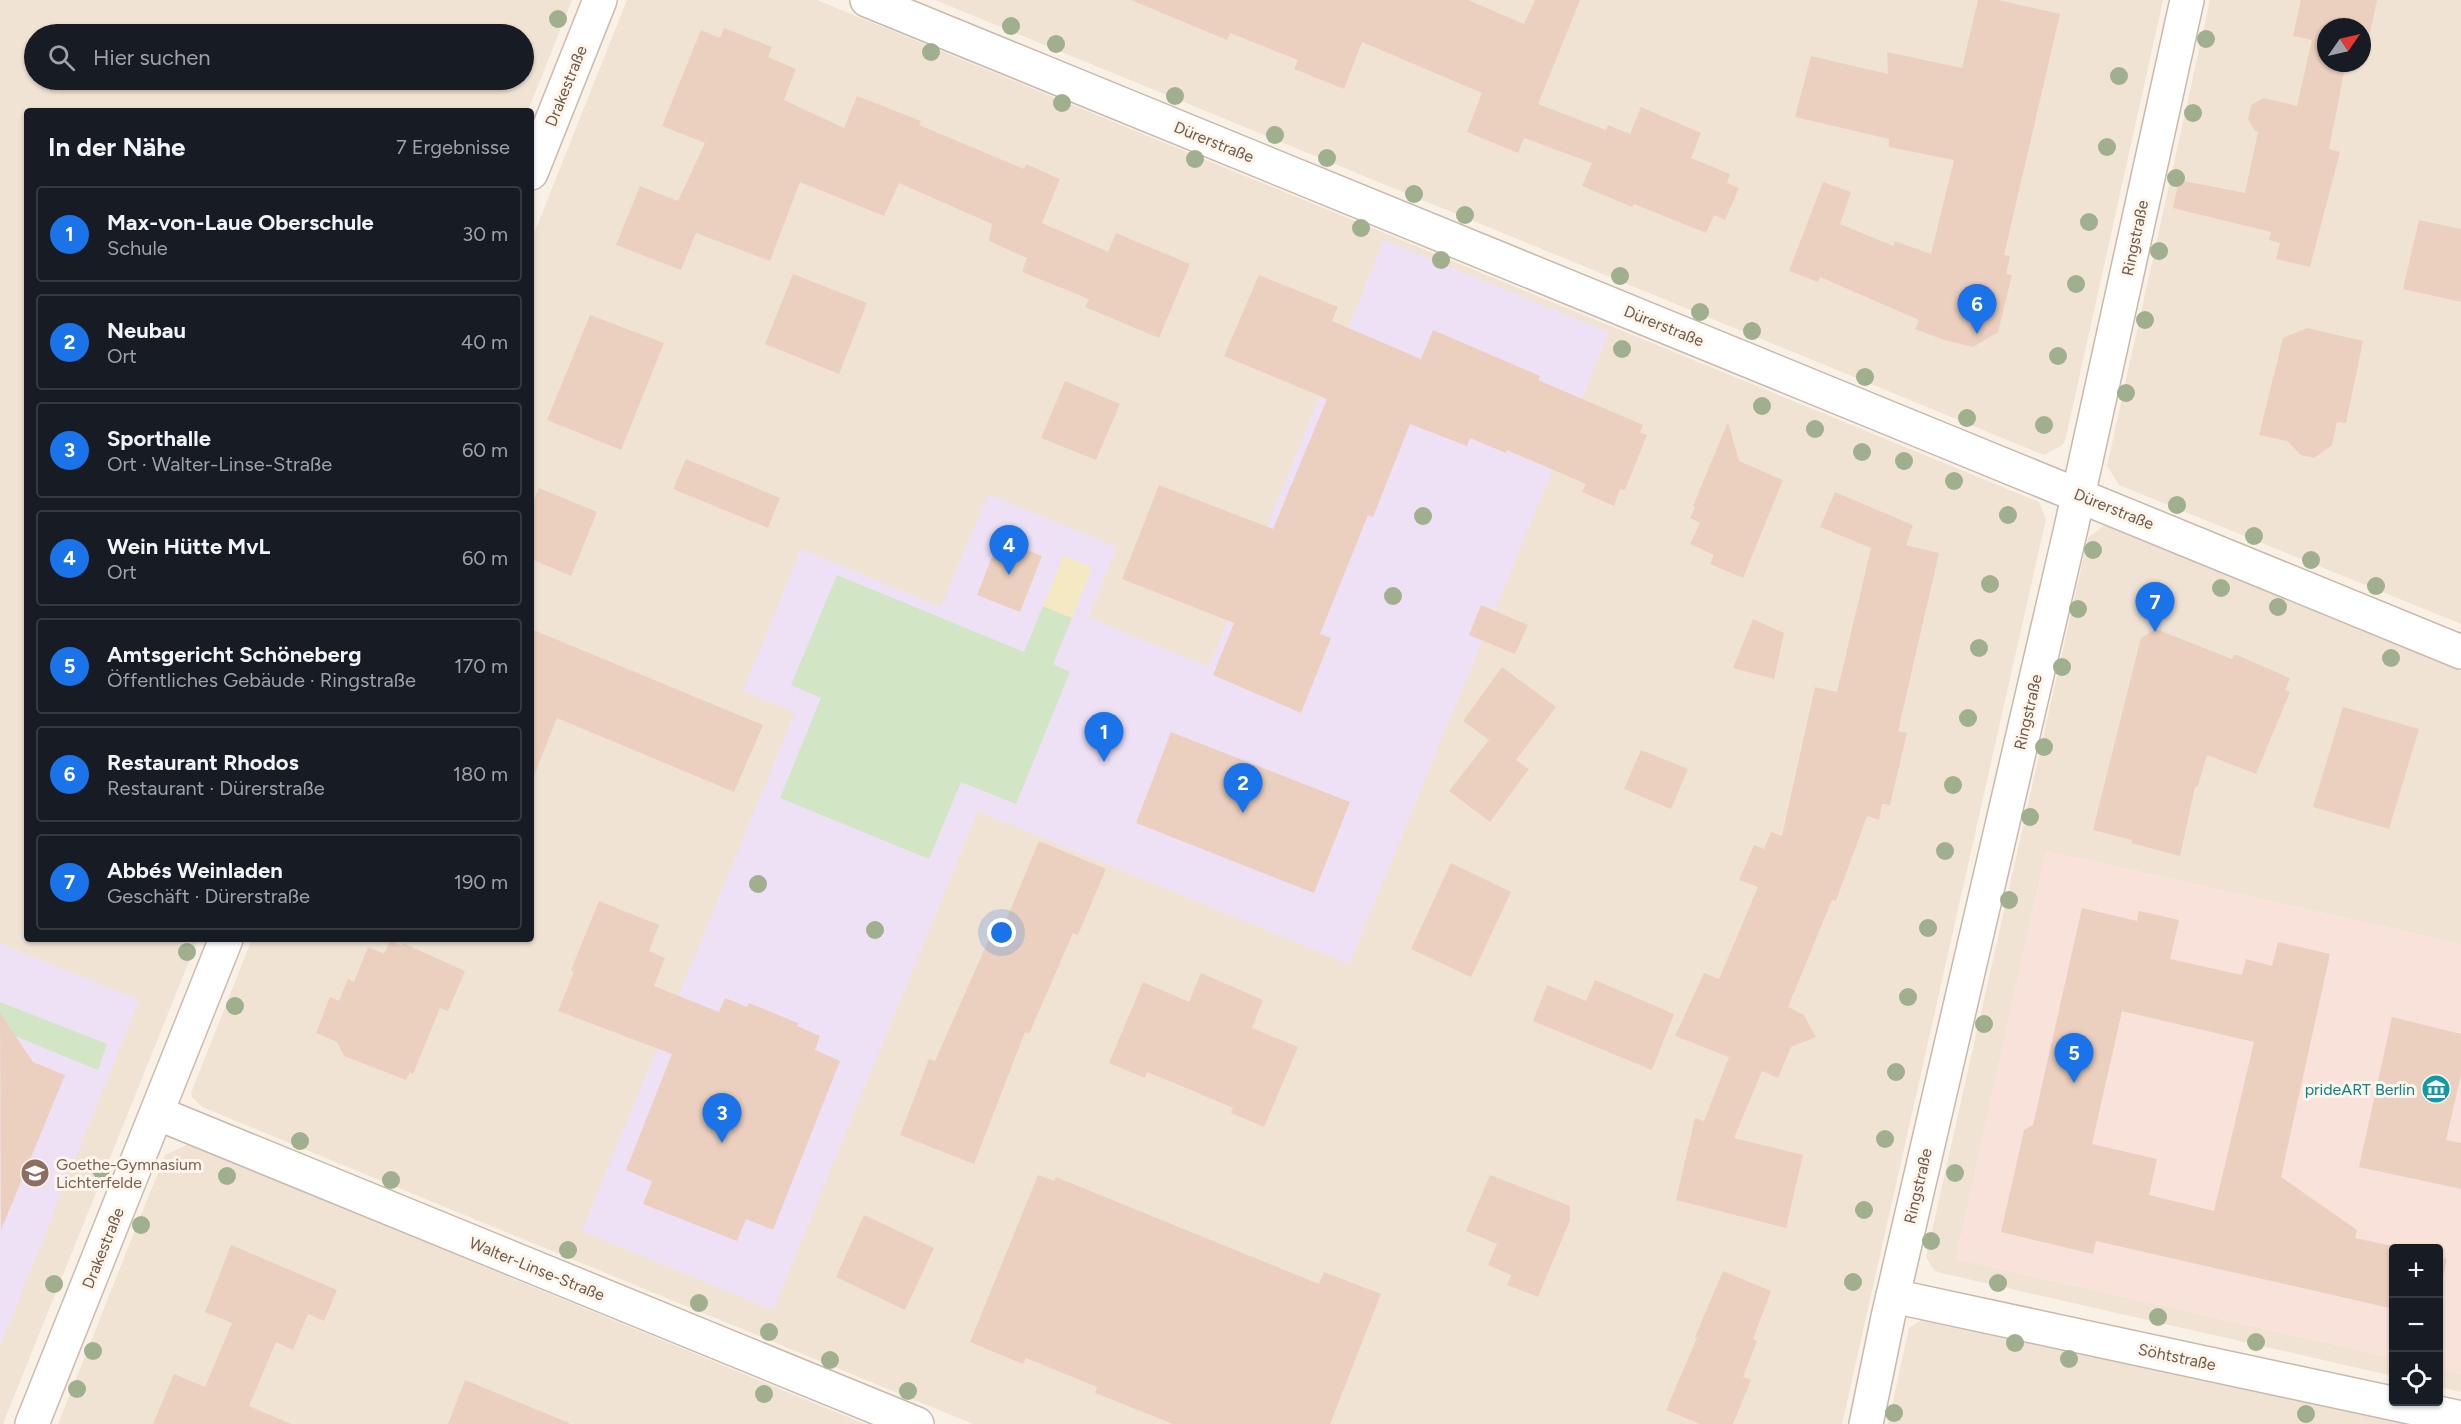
<!DOCTYPE html>
<html lang="de">
<head>
<meta charset="utf-8">
<style>
	body { margin:0; font-family:Figtree,sans-serif; background:#242831; color:#f1f3f6 }
	.controls { position:absolute; right:18px; bottom:18px; display:grid; overflow:hidden; border-radius:6px; box-shadow:0 2px 4px #0004 }
	.controls button { width:54px; height:54px; display:grid; place-items:center; padding:0; border:0; border-bottom:2px solid #363941; background:#171b24; color:#f1f3f6; font:30px sans-serif }
	.compass { position:absolute; left:2317px; top:18px; width:54px; height:54px; border-radius:50%; background:#171b24; box-shadow:0 2px 4px #0004; rotate:56deg }
	.you { position:absolute; left:1002px; top:933px; width:21px; height:21px; margin:-15px; border:4px solid #fff; border-radius:50%; background:#1a73e8; box-shadow:0 0 0 9px #1a73e833 }
	.badge { display:grid; place-items:center; width:39px; height:39px; border-radius:50%; background:#1a73e8; color:#fff; font-size:20px; font-weight:700 }
	.pin { position:absolute; translate:-50% -50px; filter:drop-shadow(0 2px 3px #0008) }
	.pin::after { content:''; position:absolute; top:32px; width:21px; height:18px; background:inherit; clip-path:polygon(0 0,100% 0,50% 100%) }
	.list { margin:0; padding:0; list-style:none }
	h2 { display:flex; justify-content:space-between; align-items:center; height:78px; margin:0; padding:0 24px; font-size:26px }
	h2 small { font-size:20px; font-weight:400; color:#9ea1a6 }
	.list li { display:grid; grid-template-columns:39px 1fr auto; gap:18px; align-items:center; box-sizing:border-box; height:96px; margin:0 12px 12px; padding:0 12px; border:2px solid #363941; border-radius:6px }
	.list b { display:block; font-size:22px; white-space:nowrap }
	.list p { margin:0; font-size:20px; white-space:nowrap; color:#9ea1a6 }
	.list em { font-size:20px; font-style:normal; color:#9ea1a6 }
	.icon { flex:none; width:33px; height:33px; fill:none; stroke:currentColor; stroke-width:2; stroke-linecap:round; stroke-linejoin:round }
	.map { position:relative; flex:none; width:2461px; height:1424px; overflow:hidden }
	.search { position:absolute; background:#171b24; box-shadow:0 2px 4px #0004; left:24px; top:24px; width:510px; height:66px; display:flex; align-items:center; gap:15px; box-sizing:border-box; padding:0 21px; border-radius:33px; color:#9ea1a6; font-size:22px }
	.panel { position:absolute; background:#171b24; box-shadow:0 2px 4px #0004; left:24px; top:108px; width:510px; height:834px; border-radius:6px }
	.map>svg:first-child { display:block }
	.residential { fill:#f0e3d4; fill-rule:evenodd }
	.commercial { fill:#f9e2da }
	.education { fill:#eee1f6 }
	.green { fill:#d2e5c5 }
	.sand { fill:#f5e9c3 }
	.building { fill:#ecd0bf; fill-rule:evenodd }
	.lines { fill:none; stroke-linecap:round; stroke-linejoin:round }
	.minor-casing { stroke:#c9b9ac; stroke-width:36 }
	.secondary-casing { stroke:#cebbad; stroke-width:36 }
	.minor { stroke:#fff; stroke-width:33 }
	.secondary { stroke:#fff; stroke-width:33 }
	.tree { fill:#a0b08f }
	.labels { text-anchor:middle; dominant-baseline:central; stroke-width:6; stroke-linejoin:round; paint-order:stroke }
	.street-label { font-size:16px; fill:#6f594d; stroke:#fdf5ea }
	.culture-label { font-size:16px; fill:#0d838f; stroke:#fdf5ea; text-anchor:end }
	.education-label { font-size:16px; fill:#785e54; stroke:#fdf5ea; text-anchor:start }
</style>
</head>
<body>
<div class="map">
<svg width="2461" height="1424" viewBox="0 0 2461 1424">
	<rect width="100%" height="100%" fill="#f9f1e5"/>
	<g class="residential">
		<path d="M0 0H572L528 111H27V939H198L3 1424H0ZM34 34H524V80H34Z"/>
		<polygon points="627,0 817,0 2039,502 2046,519 1842,1424 973,1424 202,1107 192,1097 191,1093 252,939 531,939 531,241"/>
		<polygon points="935,0 2163,0 2065,441 2062,445 2044,455"/>
		<path d="M2210 0H2461V624L2119 485 2107 466ZM2326 27H2362V63H2326Z"/>
		<polygon points="2103,526 2107,526 2461,671 2461,944 2046,851 1956,1259 2393,1358 2393,1376 1941,1273 1934,1270 1926,1257 2088,538"/>
		<polygon points="187,1145 189,1145 865,1424 58,1424 165,1155"/>
		<polygon points="1928,1315 2405,1424 1888,1424 1909,1328"/>
		<polygon points="2439,1368 2461,1374 2461,1392 2439,1387"/>
	</g>
	<polygon class="commercial" points="2046,851 2461,944 2461,1374 2439,1368 2438,1248 2394,1248 2393,1358 1956,1259"/>
	<g class="education">
		<polygon points="1384,240 1609,332 1349,964 978,811 773,1310 582,1231 795,712 743,691 801,549 941,607 988,494 1117,547 1088,617 1209,667"/>
		<polygon points="0,943 139,1000 0,1346"/>
	</g>
	<g class="green">
		<polygon points="837,575 1024,652 1043,606 1072,618 1053,664 1070,672 1016,804 961,782 929,859 780,798 821,698 791,685"/>
		<polygon points="0,1002 107,1044 98,1070 0,1030"/>
	</g>
	<polygon class="sand" points="1064,555 1092,568 1072,618 1043,606"/>
	<g class="building">
		<polygon points="1131,0 1468,0 1524,24 1535,0 1580,0 1538,104 1606,130 1608,125 1630,134 1641,107 1701,133 1691,158 1730,174 1727,183 1739,188 1725,220 1714,215 1706,233 1634,204 1632,207 1582,186 1592,163 1524,138 1518,153 1467,132 1482,93 1362,42 1344,89 1294,69 1298,60 1230,33 1227,40"/>
		<polygon points="1978,0 1998,0 2060,14 2004,255 2010,256 2006,274 2012,275 1998,332 1973,347 1944,340 1915,329 1919,320 1820,277 1818,282 1789,271 1823,182 1851,192 1840,224 1893,246 1895,241 1931,254 1954,160 1889,147 1889,139 1795,117 1811,56 1888,74 1887,52 1962,68"/>
		<polygon points="2301,0 2377,0 2366,52 2362,51 2362,27 2326,27 2326,63 2346,63 2329,149 2340,152 2310,267 2276,259 2280,243 2269,240 2271,232 2173,208 2179,180 2245,193 2258,132 2255,131 2248,119 2251,105 2264,98 2297,106 2312,40 2293,36"/>
		<polygon points="724,28 772,47 768,57 796,69 784,100 844,128 857,96 921,121 919,125 1024,169 1026,164 1060,179 1042,223 1108,252 1116,233 1190,264 1159,338 1085,307 1089,299 1022,272 1027,258 989,241 992,224 899,183 884,216 800,182 770,261 696,233 681,270 616,245 640,186 678,201 705,143 662,126 701,30 720,38"/>
		<polygon points="2419,220 2461,229 2461,302 2403,289"/>
		<polygon points="793,274 867,303 839,374 765,344"/>
		<polygon points="1259,275 1338,307 1332,321 1421,359 1433,330 1540,376 1538,380 1643,425 1640,432 1647,435 1625,490 1620,489 1614,506 1582,492 1586,484 1507,450 1506,453 1470,438 1467,446 1410,424 1373,517 1368,515 1320,634 1331,638 1301,713 1213,675 1234,623 1122,579 1159,485 1273,529 1327,399 1224,356"/>
		<polygon points="590,315 664,343 621,450 547,420"/>
		<polygon points="2307,328 2363,341 2346,423 2337,422 2332,445 2314,458 2301,455 2287,441 2259,435 2283,338"/>
		<polygon points="1065,381 1120,404 1096,460 1041,438"/>
		<polygon points="1728,422 1739,461 1783,480 1743,578 1710,564 1714,555 1690,544 1700,523 1690,518 1695,507 1693,506"/>
		<polygon points="686,459 780,498 768,528 673,489"/>
		<polygon points="539,488 597,512 571,576 531,559 531,507"/>
		<polygon points="1835,492 1913,525 1906,545 1939,553 1898,731 1907,733 1890,805 1882,804 1879,820 1867,816 1836,901 1832,900 1788,1007 1804,1015 1816,1037 1791,1047 1778,1078 1762,1071 1734,1138 1803,1155 1786,1228 1676,1200 1695,1118 1704,1121 1729,1057 1675,1036 1704,973 1719,979 1758,887 1739,880 1754,845 1764,849 1771,832 1782,836 1815,687 1837,692 1871,548 1820,527"/>
		<polygon points="999,539 1042,556 1020,612 977,595"/>
		<polygon points="1481,605 1528,625 1515,654 1469,635"/>
		<polygon points="1753,619 1784,633 1774,679 1733,668"/>
		<polygon points="531,629 763,725 734,792 557,718 533,778 531,778"/>
		<polygon points="2156,629 2232,659 2234,655 2237,655 2290,678 2285,690 2290,692 2256,774 2207,755 2198,786 2195,787 2180,856 2131,843 2132,840 2093,830 2141,638"/>
		<polygon points="1502,667 1556,707 1516,760 1529,769 1490,822 1449,791 1489,740 1463,721"/>
		<polygon points="2343,707 2419,729 2389,829 2313,807"/>
		<polygon points="1171,732 1350,802 1314,893 1136,823"/>
		<polygon points="1641,750 1688,769 1671,809 1624,789"/>
		<polygon points="1039,841 1106,869 1078,935 1073,933 1029,1034 1025,1032 974,1164 900,1135 929,1059 935,1061 989,939 997,942"/>
		<polygon points="1451,863 1511,892 1471,977 1411,949"/>
		<polygon points="599,901 659,925 649,951 665,958 654,986 719,1012 725,998 747,1007 749,1003 798,1023 797,1026 820,1036 815,1050 840,1061 773,1230 746,1219 737,1241 643,1204 652,1181 626,1170 672,1054 558,1011 574,972 571,970"/>
		<path d="M2082 908 2137 921 2139 911 2179 920 2170 959 2242 975 2246 959 2272 966 2278 942 2330 954 2281 1177 2357 1230 2355 1238 2402 1248H2394V1309L2096 1241 2093 1254 2001 1232 2024 1130 2033 1125ZM2122 1011 2254 1042 2214 1211 2149 1195 2157 1159 2092 1144Z"/>
		<polygon points="390,941 402,946 403,943 465,971 448,1011 440,1008 413,1074 410,1072 406,1080 344,1056 337,1042 316,1033 330,997 339,1001 348,979 354,982 368,947 384,954"/>
		<polygon points="1201,973 1263,1000 1252,1028 1298,1047 1264,1127 1231,1113 1233,1108 1191,1090 1147,1072 1145,1078 1109,1063 1143,982 1189,1002"/>
		<polygon points="1595,980 1674,1014 1652,1070 1533,1021 1547,985 1586,1001"/>
		<polygon points="0,1013 33,1062 65,1075 1,1230"/>
		<polygon points="2392,1017 2461,1034 2461,1075 2446,1140 2461,1143 2461,1189 2359,1167"/>
		<polygon points="1038,1175 1054,1181 1056,1177 1319,1284 1324,1272 1381,1294 1330,1424 1173,1424 1095,1393 1097,1387 1026,1358 1023,1364 970,1342"/>
		<polygon points="1490,1175 1570,1206 1570,1220 1538,1297 1507,1285 1511,1275 1488,1265 1497,1244 1466,1231"/>
		<polygon points="864,1215 934,1248 905,1310 836,1277"/>
		<polygon points="231,1245 337,1290 324,1321 308,1314 293,1350 276,1342 249,1406 291,1424 153,1424 174,1374 205,1387 232,1323 205,1312"/>
		<polygon points="2439,1257 2447,1259 2439,1296"/>
		<polygon points="1723,1271 1771,1291 1753,1339 1757,1341 1743,1377 1751,1380 1733,1424 1700,1424 1666,1410 1697,1338 1695,1337"/>
		<polygon points="465,1380 569,1423 569,1424 448,1424"/>
	</g>
	<g class="lines">
		<g class="minor-casing">
			<g id="minor">
				<polyline points="867,0 2461,652"/>
				<polyline points="157,1113 917,1424"/>
				<polyline points="1893,1296 2461,1418"/>
				<polyline points="1866,1424 1888,1317 2071,528 2187,0"/>
			</g>
		</g>
		<g class="secondary-casing">
			<g id="secondary">
				<polyline points="531,173 600,0"/>
				<polyline points="32,1424 226,939"/>
			</g>
		</g>
		<use href="#minor" class="minor"/>
		<use href="#secondary" class="secondary"/>
	</g>
	<g class="tree">
		<circle cx="558" cy="19" r="9"/>
		<circle cx="1011" cy="26" r="9"/>
		<circle cx="2206" cy="39" r="9"/>
		<circle cx="1056" cy="44" r="9"/>
		<circle cx="931" cy="52" r="9"/>
		<circle cx="2119" cy="76" r="9"/>
		<circle cx="1175" cy="96" r="9"/>
		<circle cx="1062" cy="103" r="9"/>
		<circle cx="2193" cy="113" r="9"/>
		<circle cx="1275" cy="135" r="9"/>
		<circle cx="2107" cy="147" r="9"/>
		<circle cx="1327" cy="158" r="9"/>
		<circle cx="1195" cy="159" r="9"/>
		<circle cx="2176" cy="178" r="9"/>
		<circle cx="1414" cy="194" r="9"/>
		<circle cx="1465" cy="215" r="9"/>
		<circle cx="2089" cy="222" r="9"/>
		<circle cx="1361" cy="228" r="9"/>
		<circle cx="2159" cy="251" r="9"/>
		<circle cx="1441" cy="260" r="9"/>
		<circle cx="1620" cy="276" r="9"/>
		<circle cx="2076" cy="284" r="9"/>
		<circle cx="1700" cy="312" r="9"/>
		<circle cx="2145" cy="320" r="9"/>
		<circle cx="1752" cy="331" r="9"/>
		<circle cx="1622" cy="349" r="9"/>
		<circle cx="2058" cy="356" r="9"/>
		<circle cx="1865" cy="377" r="9"/>
		<circle cx="2126" cy="393" r="9"/>
		<circle cx="1762" cy="406" r="9"/>
		<circle cx="1967" cy="418" r="9"/>
		<circle cx="2044" cy="425" r="9"/>
		<circle cx="1815" cy="429" r="9"/>
		<circle cx="1862" cy="452" r="9"/>
		<circle cx="1904" cy="461" r="9"/>
		<circle cx="1954" cy="481" r="9"/>
		<circle cx="2177" cy="505" r="9"/>
		<circle cx="2008" cy="515" r="9"/>
		<circle cx="1423" cy="516" r="9"/>
		<circle cx="2254" cy="536" r="9"/>
		<circle cx="2093" cy="550" r="9"/>
		<circle cx="2311" cy="560" r="9"/>
		<circle cx="1990" cy="584" r="9"/>
		<circle cx="2376" cy="586" r="9"/>
		<circle cx="2221" cy="588" r="9"/>
		<circle cx="1393" cy="596" r="9"/>
		<circle cx="2278" cy="607" r="9"/>
		<circle cx="2078" cy="609" r="9"/>
		<circle cx="1979" cy="648" r="9"/>
		<circle cx="2391" cy="658" r="9"/>
		<circle cx="2062" cy="667" r="9"/>
		<circle cx="1968" cy="718" r="9"/>
		<circle cx="2044" cy="747" r="9"/>
		<circle cx="1953" cy="785" r="9"/>
		<circle cx="2030" cy="817" r="9"/>
		<circle cx="1945" cy="851" r="9"/>
		<circle cx="758" cy="884" r="9"/>
		<circle cx="2009" cy="900" r="9"/>
		<circle cx="1928" cy="928" r="9"/>
		<circle cx="875" cy="930" r="9"/>
		<circle cx="187" cy="952" r="9"/>
		<circle cx="1908" cy="997" r="9"/>
		<circle cx="235" cy="1006" r="9"/>
		<circle cx="1984" cy="1024" r="9"/>
		<circle cx="1896" cy="1072" r="9"/>
		<circle cx="1885" cy="1139" r="9"/>
		<circle cx="300" cy="1141" r="9"/>
		<circle cx="101" cy="1170" r="9"/>
		<circle cx="1955" cy="1173" r="9"/>
		<circle cx="227" cy="1176" r="9"/>
		<circle cx="391" cy="1180" r="9"/>
		<circle cx="1864" cy="1210" r="9"/>
		<circle cx="141" cy="1225" r="9"/>
		<circle cx="1931" cy="1241" r="9"/>
		<circle cx="568" cy="1250" r="9"/>
		<circle cx="1853" cy="1282" r="9"/>
		<circle cx="1998" cy="1283" r="9"/>
		<circle cx="54" cy="1284" r="9"/>
		<circle cx="699" cy="1303" r="9"/>
		<circle cx="2158" cy="1317" r="9"/>
		<circle cx="769" cy="1332" r="9"/>
		<circle cx="2256" cy="1342" r="9"/>
		<circle cx="2015" cy="1343" r="9"/>
		<circle cx="93" cy="1351" r="9"/>
		<circle cx="2069" cy="1359" r="9"/>
		<circle cx="830" cy="1360" r="9"/>
		<circle cx="77" cy="1389" r="9"/>
		<circle cx="908" cy="1391" r="9"/>
		<circle cx="764" cy="1394" r="9"/>
		<circle cx="1894" cy="1413" r="9"/>
		<circle cx="2306" cy="1414" r="9"/>
	</g>
	<defs>
		<g id="museum-disc" transform="scale(1.5)"><circle r="9.5" fill="#0f9aa8" stroke="#fdf5ea"/><path d="M0-6L6-3V-2H-6V-3ZM-5-1h2V3h-2ZM-1-1h2V3h-2ZM3-1h2V3H3ZM-6 4H6V6H-6Z" fill="#fff"/></g>
		<g id="school-disc" transform="scale(1.5)"><circle r="9.5" fill="#8d6e63" stroke="#fdf5ea"/><path d="M0-5L7-2L0 1L-7-2ZM-4 1L0 2.5L4 1V4Q0 6-4 4Z" fill="#fff"/></g>
	</defs>
	<g fill-rule="evenodd">
		<use href="#museum-disc" x="2436" y="1089"/>
		<use href="#school-disc" x="35" y="1173"/>
	</g>
	<g class="labels">
		<g class="street-label">
			<text transform="translate(566 86) rotate(-68)">Drakestraße</text>
			<text transform="translate(1214 142) rotate(22)">Dürerstraße</text>
			<text transform="translate(2135 238) rotate(-78)">Ringstraße</text>
			<text transform="translate(1664 326) rotate(22)">Dürerstraße</text>
			<text transform="translate(2114 509) rotate(22)">Dürerstraße</text>
			<text transform="translate(2028 712) rotate(-77)">Ringstraße</text>
			<text transform="translate(1918 1186) rotate(-77)">Ringstraße</text>
			<text transform="translate(103 1248) rotate(-68)">Drakestraße</text>
			<text transform="translate(537 1269) rotate(22)">Walter-Linse-Straße</text>
			<text transform="translate(2177 1357) rotate(12)">Söhtstraße</text>
		</g>
		<g class="culture-label">
			<text x="2415" y="1089">prideART Berlin</text>
		</g>
		<g class="education-label">
			<text x="56" y="1164">Goethe-Gymnasium<tspan x="56" dy="18">Lichterfelde</tspan></text>
		</g>
	</g>
</svg>
<div class="controls">
<button>+</button>
<button>−</button>
<button><svg class="icon" aria-label="locate" viewBox="0 0 24 24"><circle cx="12" cy="12" r="6"/><path d="M12 2v4M12 18v4M2 12h4M18 12h4"/></svg></button>
</div>
<svg class="compass" viewBox="-18 -18 36 36"><path d="M0-13l5 13h-10z" fill="#e53935"/><path d="M0 13l5-13h-10z" fill="#9ea1a6"/></svg>
<div class="you"></div>
<div class="pin badge" style="left:1104px;top:762px">1</div>
<div class="pin badge" style="left:1243px;top:813px">2</div>
<div class="pin badge" style="left:722px;top:1143px">3</div>
<div class="pin badge" style="left:1009px;top:575px">4</div>
<div class="pin badge" style="left:2074px;top:1083px">5</div>
<div class="pin badge" style="left:1977px;top:334px">6</div>
<div class="pin badge" style="left:2155px;top:632px">7</div>
<div class="search"><svg class="icon" aria-label="search" viewBox="0 0 24 24"><circle cx="10" cy="10" r="6"/><path d="M15 15l6 6"/></svg>Hier suchen</div>
<section class="panel">
<h2>In der Nähe<small>7 Ergebnisse</small></h2>
<ul class="list">
<li><span class="badge">1</span><div><b>Max-von-Laue Oberschule</b><p>Schule</p></div><em>30 m</em></li>
<li><span class="badge">2</span><div><b>Neubau</b><p>Ort</p></div><em>40 m</em></li>
<li><span class="badge">3</span><div><b>Sporthalle</b><p>Ort · Walter-Linse-Straße</p></div><em>60 m</em></li>
<li><span class="badge">4</span><div><b>Wein Hütte MvL</b><p>Ort</p></div><em>60 m</em></li>
<li><span class="badge">5</span><div><b>Amtsgericht Schöneberg</b><p>Öffentliches Gebäude · Ringstraße</p></div><em>170 m</em></li>
<li><span class="badge">6</span><div><b>Restaurant Rhodos</b><p>Restaurant · Dürerstraße</p></div><em>180 m</em></li>
<li><span class="badge">7</span><div><b>Abbés Weinladen</b><p>Geschäft · Dürerstraße</p></div><em>190 m</em></li>
</ul>
</section>
</div>
</body>
</html>
